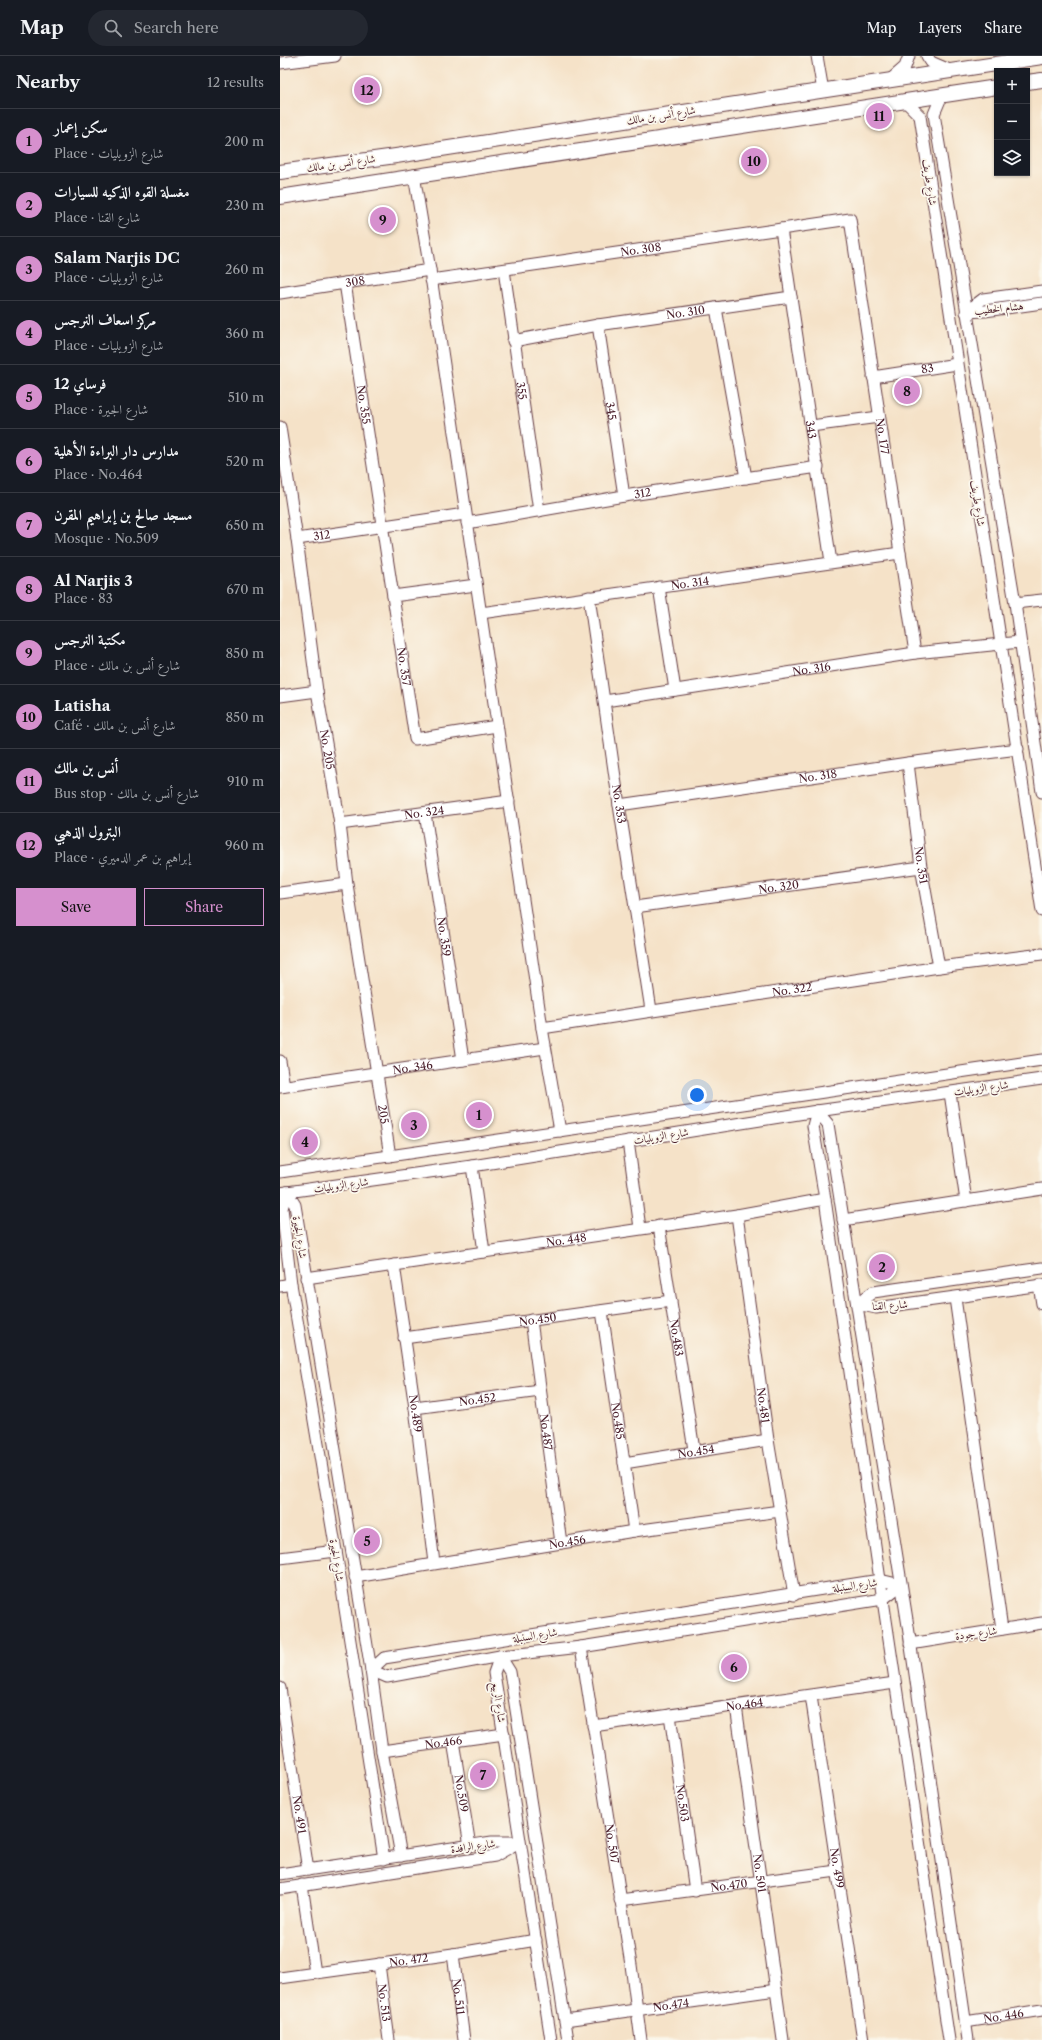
<!DOCTYPE html>
<html lang="en">
<head>
<meta charset="utf-8">
<style>
	body { margin:0; font-family:"Libre Caslon Text",Amiri,serif; background:#242831; color:#f1f3f6 }
	.controls { position:absolute; right:12px; top:12px; display:grid; overflow:hidden; border-radius:0px; box-shadow:0 1px 3px #0004 }
	.controls button { width:36px; height:36px; display:grid; place-items:center; padding:0; border:0; border-bottom:1px solid #363941; background:#171b24; color:#f1f3f6; font:20px sans-serif }
	.you { position:absolute; left:417px; top:1039px; width:14px; height:14px; margin:-10px; border:3px solid #fff; border-radius:50%; background:#1a73e8; box-shadow:0 0 0 6px #1a73e833 }
	.badge { display:grid; place-items:center; width:26px; height:26px; border-radius:50%; background:#d690ce; color:#111; font-size:13px; font-weight:700 }
	.pin { position:absolute; translate:-50% -50%; border:2px solid #fff; box-shadow:0 1px 4px #0006 }
	.list { margin:0; padding:0; list-style:none }
	h2 { display:flex; justify-content:space-between; align-items:center; height:52px; margin:0; padding:0 16px; font-size:17px }
	h2 small { font-size:13px; font-weight:400; color:#9ea1a6 }
	.list li { display:grid; grid-template-columns:26px 1fr auto; gap:12px; align-items:center; box-sizing:border-box; height:64px; padding:0 16px; border-top:1px solid #363941 }
	.list b { display:block; font-size:15px; white-space:nowrap }
	.list p { margin:0; font-size:13px; white-space:nowrap; color:#9ea1a6 }
	.list em { font-size:13px; font-style:normal; color:#9ea1a6 }
	.actions { display:flex; gap:8px; padding:12px 16px }
	.actions a { flex:1; padding:9px 0; border:1px solid #d690ce; border-radius:0px; text-align:center; font-size:14px; color:#d690ce }
	.actions .main { background:#d690ce; color:#111 }
	.icon { flex:none; width:22px; height:22px; fill:none; stroke:currentColor; stroke-width:2; stroke-linecap:round; stroke-linejoin:round }
	.map { position:relative; flex:none; width:762px; height:1984px; overflow:hidden }
	header { display:flex; align-items:center; gap:24px; box-sizing:border-box; height:56px; padding:0 20px; background:#171b24; border-bottom:1px solid #363941 }
	header strong { font-size:19px }
	nav { display:flex; gap:22px; margin-inline-start:auto; font-size:14px }
	.search { width:280px; height:36px; background:#242831; display:flex; align-items:center; gap:10px; box-sizing:border-box; padding:0 14px; border-radius:22px; color:#9ea1a6; font-size:15px }
	main { display:flex }
	aside { flex:1; background:#171b24 }
	.map>svg:first-child { display:block }
	.lines { fill:none; stroke-linecap:round; stroke-linejoin:round }
	.minor-casing { stroke:#643c43; stroke-width:13 }
	.major-casing { stroke:#643c43; stroke-width:16 }
	.minor { stroke:#fff; stroke-width:11 }
	.major { stroke:#fff; stroke-width:14 }
	.labels { text-anchor:middle; dominant-baseline:central; stroke-width:3.5; stroke-linejoin:round; paint-order:stroke }
	.street-label { font-size:11px; fill:#4a1f2b; stroke:#fbf7ec }
</style>
</head>
<body>
<header>
<strong>Map</strong>
<div class="search"><svg class="icon" aria-label="search" viewBox="0 0 24 24"><circle cx="10" cy="10" r="6"/><path d="M15 15l6 6"/></svg>Search here</div>
<nav><a>Map</a><a>Layers</a><a>Share</a></nav>
</header>
<main>
<aside>
<h2>Nearby<small>12 results</small></h2>
<ul class="list">
<li><span class="badge">1</span><div><b>سكن إعمار</b><p>Place · شارع الزويليات</p></div><em>200 m</em></li>
<li><span class="badge">2</span><div><b>مغسلة القوه الذكيه للسيارات</b><p>Place · شارع القنا</p></div><em>230 m</em></li>
<li><span class="badge">3</span><div><b>Salam Narjis DC</b><p>Place · شارع الزويليات</p></div><em>260 m</em></li>
<li><span class="badge">4</span><div><b>مركز اسعاف النرجس</b><p>Place · شارع الزويليات</p></div><em>360 m</em></li>
<li><span class="badge">5</span><div><b>فرساي 12</b><p>Place · شارع الجيرة</p></div><em>510 m</em></li>
<li><span class="badge">6</span><div><b>مدارس دار البراءة الأهلية</b><p>Place · No.464</p></div><em>520 m</em></li>
<li><span class="badge">7</span><div><b>مسجد صالح بن إبراهيم المقرن</b><p>Mosque · No.509</p></div><em>650 m</em></li>
<li><span class="badge">8</span><div><b>Al Narjis 3</b><p>Place · 83</p></div><em>670 m</em></li>
<li><span class="badge">9</span><div><b>مكتبة النرجس</b><p>Place · شارع أنس بن مالك</p></div><em>850 m</em></li>
<li><span class="badge">10</span><div><b>Latisha</b><p>Café · شارع أنس بن مالك</p></div><em>850 m</em></li>
<li><span class="badge">11</span><div><b>أنس بن مالك</b><p>Bus stop · شارع أنس بن مالك</p></div><em>910 m</em></li>
<li><span class="badge">12</span><div><b>البترول الذهبي</b><p>Place · إبراهيم بن عمر الدميري</p></div><em>960 m</em></li>
</ul>
<div class="actions"><a class="main">Save</a><a>Share</a></div>
</aside>
<div class="map">
<svg width="762" height="1984" viewBox="0 0 762 1984">
	<rect width="100%" height="100%" fill="#fbf7ec"/>
	<filter id="ink" filterUnits="userSpaceOnUse"><feTurbulence type="fractalNoise" baseFrequency=".025" numOctaves="2"/><feDisplacementMap in="SourceGraphic" scale="8" xChannelSelector="R" yChannelSelector="G"/><feConvolveMatrix kernelMatrix="1 2 1 2 8 2 1 2 1" color-interpolation-filters="sRGB"/></filter>
	<filter id="wash" filterUnits="userSpaceOnUse"><feTurbulence type="fractalNoise" baseFrequency=".012" numOctaves="4" result="noise"/><feDisplacementMap in="SourceGraphic" scale="16" xChannelSelector="R" yChannelSelector="G"/><feGaussianBlur stdDeviation="0.9" result="paint"/><feColorMatrix in="noise" values="0 0 0 0 0 0 0 0 0 0 0 0 0 0 0 0 0 1.4 0 .05"/><feComposite in="paint" operator="in"/></filter>
	<g filter="url(#wash)">
		<rect width="100%" height="100%" fill="#f5e2c8"/>
	</g>
	<g filter="url(#ink)">
		<g class="lines">
			<g class="minor-casing">
				<g id="minor">
					<polyline points="537,0 543,35"/>
					<polyline points="647,0 651,6 672,15"/>
					<polyline points="0,7 55,0"/>
					<polyline points="609,25 625,11 629,0"/>
					<polyline points="662,39 654,58 735,547 762,736"/>
					<polyline points="624,44 640,60 762,855"/>
					<polyline points="134,119 150,214 262,972 280,1075"/>
					<path id="s1" d="M224 214 259 455"/>
					<path id="s2" d="M151 224 570 163 635 597"/>
					<path id="s3" d="M65 227 113 540"/>
					<polyline points="762,235 703,243 686,256 705,255 762,247"/>
					<path id="s4" d="M0 237 150 214"/>
					<path id="s5" d="M511 241 551 506"/>
					<polyline points="436,252 466,422"/>
					<path id="s6" d="M318 269 344 440"/>
					<path id="s7" d="M233 285 318 269 511 241 501 173"/>
					<path id="s8" d="M593 321 677 308"/>
					<polyline points="531,370 599,361"/>
					<path id="s9" d="M0 371 17 483 37 635 60 768 67 828 110 1100"/>
					<path id="s10" d="M187 467 344 440 538 411"/>
					<path id="s11" d="M17 483 185 458"/>
					<path id="s12" d="M196 529 113 540 135 683 217 670"/>
					<polyline points="379,531 395,634"/>
					<path id="s13" d="M309 541 339 749 371 954"/>
					<polyline points="735,547 762,544"/>
					<path id="s14" d="M201 557 620 497"/>
					<polyline points="0,640 37,635"/>
					<path id="s15" d="M325 645 635 597 740 586"/>
					<path id="s16" d="M628 707 641 811 659 911"/>
					<path id="s17" d="M339 749 628 707 738 693"/>
					<path id="s18" d="M145 757 183 1004"/>
					<path id="s19" d="M60 768 229 745"/>
					<polyline points="0,837 67,828"/>
					<path id="s20" d="M355 851 641 811"/>
					<path id="s21" d="M262 972 659 911 762 898"/>
					<polyline points="0,1005 4,1030"/>
					<path id="s22" d="M0 1031 265 992"/>
					<polyline points="670,1037 686,1145"/>
					<polyline points="537,1055 548,1068 628,1570 688,1984"/>
					<polyline points="537,1055 533,1070 545,1143 600,1524 669,1984"/>
					<polyline points="348,1085 360,1172"/>
					<polyline points="192,1110 204,1196"/>
					<polyline points="0,1116 762,1004"/>
					<polyline points="7,1136 2,1152 11,1228 56,1495 104,1803"/>
					<polyline points="7,1136 15,1149 91,1614 102,1695 121,1800"/>
					<polyline points="0,1137 192,1110 537,1055 762,1023"/>
					<path id="s23" d="M457 1159 488 1384 514 1539"/>
					<polyline points="563,1164 762,1133"/>
					<path id="s24" d="M379 1170 414 1394"/>
					<path id="s25" d="M114 1209 135 1352 154 1507"/>
					<path id="s26" d="M26 1222 457 1159 545 1143"/>
					<polyline points="759,1229 762,1248"/>
					<polyline points="0,1230 11,1228"/>
					<polyline points="675,1242 722,1573"/>
					<polyline points="577,1248 593,1236 762,1212"/>
					<polyline points="577,1248 596,1252 762,1229"/>
					<path id="s27" d="M322 1255 354 1475"/>
					<path id="s28" d="M251 1264 281 1487"/>
					<path id="s29" d="M124 1282 391 1245"/>
					<path id="s30" d="M135 1352 260 1335"/>
					<path id="s31" d="M344 1407 488 1384"/>
					<polyline points="0,1502 56,1495"/>
					<path id="s32" d="M75 1521 354 1475 500 1455"/>
					<polygon points="600,1524 621,1529 603,1543 301,1591 220,1600 107,1621 91,1614 104,1602"/>
					<polyline points="630,1588 762,1567"/>
					<path id="s33" d="M301 1591 351 1909 361 1984"/>
					<polyline points="220,1600 230,1616 288,1984"/>
					<polyline points="220,1600 214,1617 271,1984"/>
					<path id="s34" d="M0 1632 28 1814"/>
					<path id="s35" d="M531 1640 583 1984"/>
					<path id="s36" d="M456 1650 503 1984"/>
					<path id="s37" d="M390 1659 415 1835"/>
					<path id="s38" d="M313 1670 615 1627"/>
					<path id="s39" d="M173 1685 190 1790"/>
					<path id="s40" d="M102 1695 224 1678"/>
					<polyline points="0,1818 212,1786 239,1786"/>
					<polyline points="22,1829 35,1917"/>
					<polyline points="0,1833 215,1800 239,1786"/>
					<path id="s41" d="M340 1844 557 1815"/>
					<path id="s42" d="M173 1898 184 1984"/>
					<path id="s43" d="M99 1908 109 1984"/>
					<path id="s44" d="M0 1922 173 1898 256 1884"/>
					<path id="s45" d="M285 1964 496 1934"/>
					<path id="s46" d="M685 1966 762 1954"/>
				</g>
			</g>
			<g class="major-casing">
				<g id="major">
					<polyline points="747,26 762,24"/>
					<polyline points="0,116 116,100 762,1"/>
					<polyline points="0,141 717,31"/>
				</g>
			</g>
			<use href="#minor" class="minor"/>
			<use href="#major" class="major"/>
		</g>
	</g>
	<g class="labels">
		<g class="street-label">
			<text transform="translate(381 59) rotate(-9)">شارع أنس بن مالك</text>
			<text transform="translate(61 107) rotate(-8)">شارع أنس بن مالك</text>
			<text transform="translate(650 126) rotate(82)">شارع طريف</text>
			<text stroke="none"><textPath href="#s2" startOffset="212">No. 308</textPath></text>
			<text stroke="none"><textPath href="#s4" startOffset="76">308</textPath></text>
			<text transform="translate(719 252) rotate(-6)">هشام الخطيب</text>
			<text stroke="none"><textPath href="#s7" startOffset="175">No. 310</textPath></text>
			<text stroke="none"><textPath href="#s8" startOffset="55">83</textPath></text>
			<text stroke="none"><textPath href="#s1" startOffset="122">355</textPath></text>
			<text stroke="none"><textPath href="#s3" startOffset="123">No. 355</textPath></text>
			<text stroke="none"><textPath href="#s6" startOffset="87">345</textPath></text>
			<text stroke="none"><textPath href="#s5" startOffset="134">343</textPath></text>
			<text stroke="none"><textPath href="#s2" startOffset="643">No. 177</textPath></text>
			<text stroke="none"><textPath href="#s10" startOffset="178">312</textPath></text>
			<text transform="translate(698 447) rotate(81)">شارع طريف</text>
			<text stroke="none"><textPath href="#s11" startOffset="25">312</textPath></text>
			<text stroke="none"><textPath href="#s14" startOffset="211">No. 314</textPath></text>
			<text stroke="none"><textPath href="#s12" startOffset="155">No. 357</textPath></text>
			<text stroke="none"><textPath href="#s15" startOffset="209">No. 316</textPath></text>
			<text stroke="none"><textPath href="#s9" startOffset="326">No. 205</textPath></text>
			<text stroke="none"><textPath href="#s17" startOffset="201">No. 318</textPath></text>
			<text stroke="none"><textPath href="#s13" startOffset="209">No. 353</textPath></text>
			<text stroke="none"><textPath href="#s19" startOffset="85">No. 324</textPath></text>
			<text stroke="none"><textPath href="#s16" startOffset="103">No. 351</textPath></text>
			<text stroke="none"><textPath href="#s20" startOffset="145">No. 320</textPath></text>
			<text stroke="none"><textPath href="#s18" startOffset="125">No. 359</textPath></text>
			<text stroke="none"><textPath href="#s21" startOffset="253">No. 322</textPath></text>
			<text stroke="none"><textPath href="#s22" startOffset="134">No. 346</textPath></text>
			<text transform="translate(701 1032) rotate(-8)">شارع الزويليات</text>
			<text stroke="none"><textPath href="#s9" startOffset="695">205</textPath></text>
			<text transform="translate(381 1080) rotate(-9)">شارع الزويليات</text>
			<text transform="translate(61 1129) rotate(-8)">شارع الزويليات</text>
			<text transform="translate(20 1181) rotate(81)">شارع الجيرة</text>
			<text stroke="none"><textPath href="#s26" startOffset="263">No. 448</textPath></text>
			<text transform="translate(610 1249) rotate(-4)">شارع القنا</text>
			<text stroke="none"><textPath href="#s29" startOffset="135">No.450</textPath></text>
			<text stroke="none"><textPath href="#s24" startOffset="113">No.483</textPath></text>
			<text stroke="none"><textPath href="#s30" startOffset="63">No.452</textPath></text>
			<text stroke="none"><textPath href="#s23" startOffset="192">No.481</textPath></text>
			<text stroke="none"><textPath href="#s25" startOffset="150">No.489</textPath></text>
			<text stroke="none"><textPath href="#s27" startOffset="111">No.485</textPath></text>
			<text stroke="none"><textPath href="#s28" startOffset="113">No.487</textPath></text>
			<text stroke="none"><textPath href="#s31" startOffset="73">No.454</textPath></text>
			<text stroke="none"><textPath href="#s32" startOffset="215">No.456</textPath></text>
			<text transform="translate(57 1504) rotate(81)">شارع الجيرة</text>
			<text transform="translate(575 1529) rotate(-8)">شارع السنبلة</text>
			<text transform="translate(696 1577) rotate(-8)">شارع جودة</text>
			<text transform="translate(255 1579) rotate(-9)">شارع السنبلة</text>
			<text transform="translate(219 1646) rotate(81)">شارع الربيع</text>
			<text stroke="none"><textPath href="#s38" startOffset="153">No.464</textPath></text>
			<text stroke="none"><textPath href="#s40" startOffset="62">No.466</textPath></text>
			<text stroke="none"><textPath href="#s39" startOffset="53">No.509</textPath></text>
			<text stroke="none"><textPath href="#s37" startOffset="89">No.503</textPath></text>
			<text stroke="none"><textPath href="#s34" startOffset="128">No. 491</textPath></text>
			<text stroke="none"><textPath href="#s33" startOffset="199">No. 507</textPath></text>
			<text transform="translate(193 1790) rotate(-8)">شارع الرافدة</text>
			<text stroke="none"><textPath href="#s35" startOffset="174">No. 499</textPath></text>
			<text stroke="none"><textPath href="#s36" startOffset="169">No. 501</textPath></text>
			<text stroke="none"><textPath href="#s41" startOffset="110">No.470</textPath></text>
			<text stroke="none"><textPath href="#s44" startOffset="130">No. 472</textPath></text>
			<text stroke="none"><textPath href="#s42" startOffset="43">No. 511</textPath></text>
			<text stroke="none"><textPath href="#s43" startOffset="39">No. 513</textPath></text>
			<text stroke="none"><textPath href="#s45" startOffset="107">No.474</textPath></text>
			<text stroke="none"><textPath href="#s46" startOffset="39">No. 446</textPath></text>
		</g>
	</g>
</svg>
<div class="controls">
<button>+</button>
<button>−</button>
<button><svg class="icon" aria-label="layers" viewBox="0 0 24 24"><path d="M12 4l9 5-9 5-9-5zM3 14l9 5 9-5"/></svg></button>
</div>
<div class="you"></div>
<div class="pin badge" style="left:199px;top:1059px">1</div>
<div class="pin badge" style="left:602px;top:1211px">2</div>
<div class="pin badge" style="left:134px;top:1069px">3</div>
<div class="pin badge" style="left:25px;top:1086px">4</div>
<div class="pin badge" style="left:87px;top:1485px">5</div>
<div class="pin badge" style="left:454px;top:1611px">6</div>
<div class="pin badge" style="left:203px;top:1719px">7</div>
<div class="pin badge" style="left:627px;top:335px">8</div>
<div class="pin badge" style="left:103px;top:164px">9</div>
<div class="pin badge" style="left:474px;top:105px">10</div>
<div class="pin badge" style="left:599px;top:60px">11</div>
<div class="pin badge" style="left:87px;top:34px">12</div>
</div>
</main>
</body>
</html>
